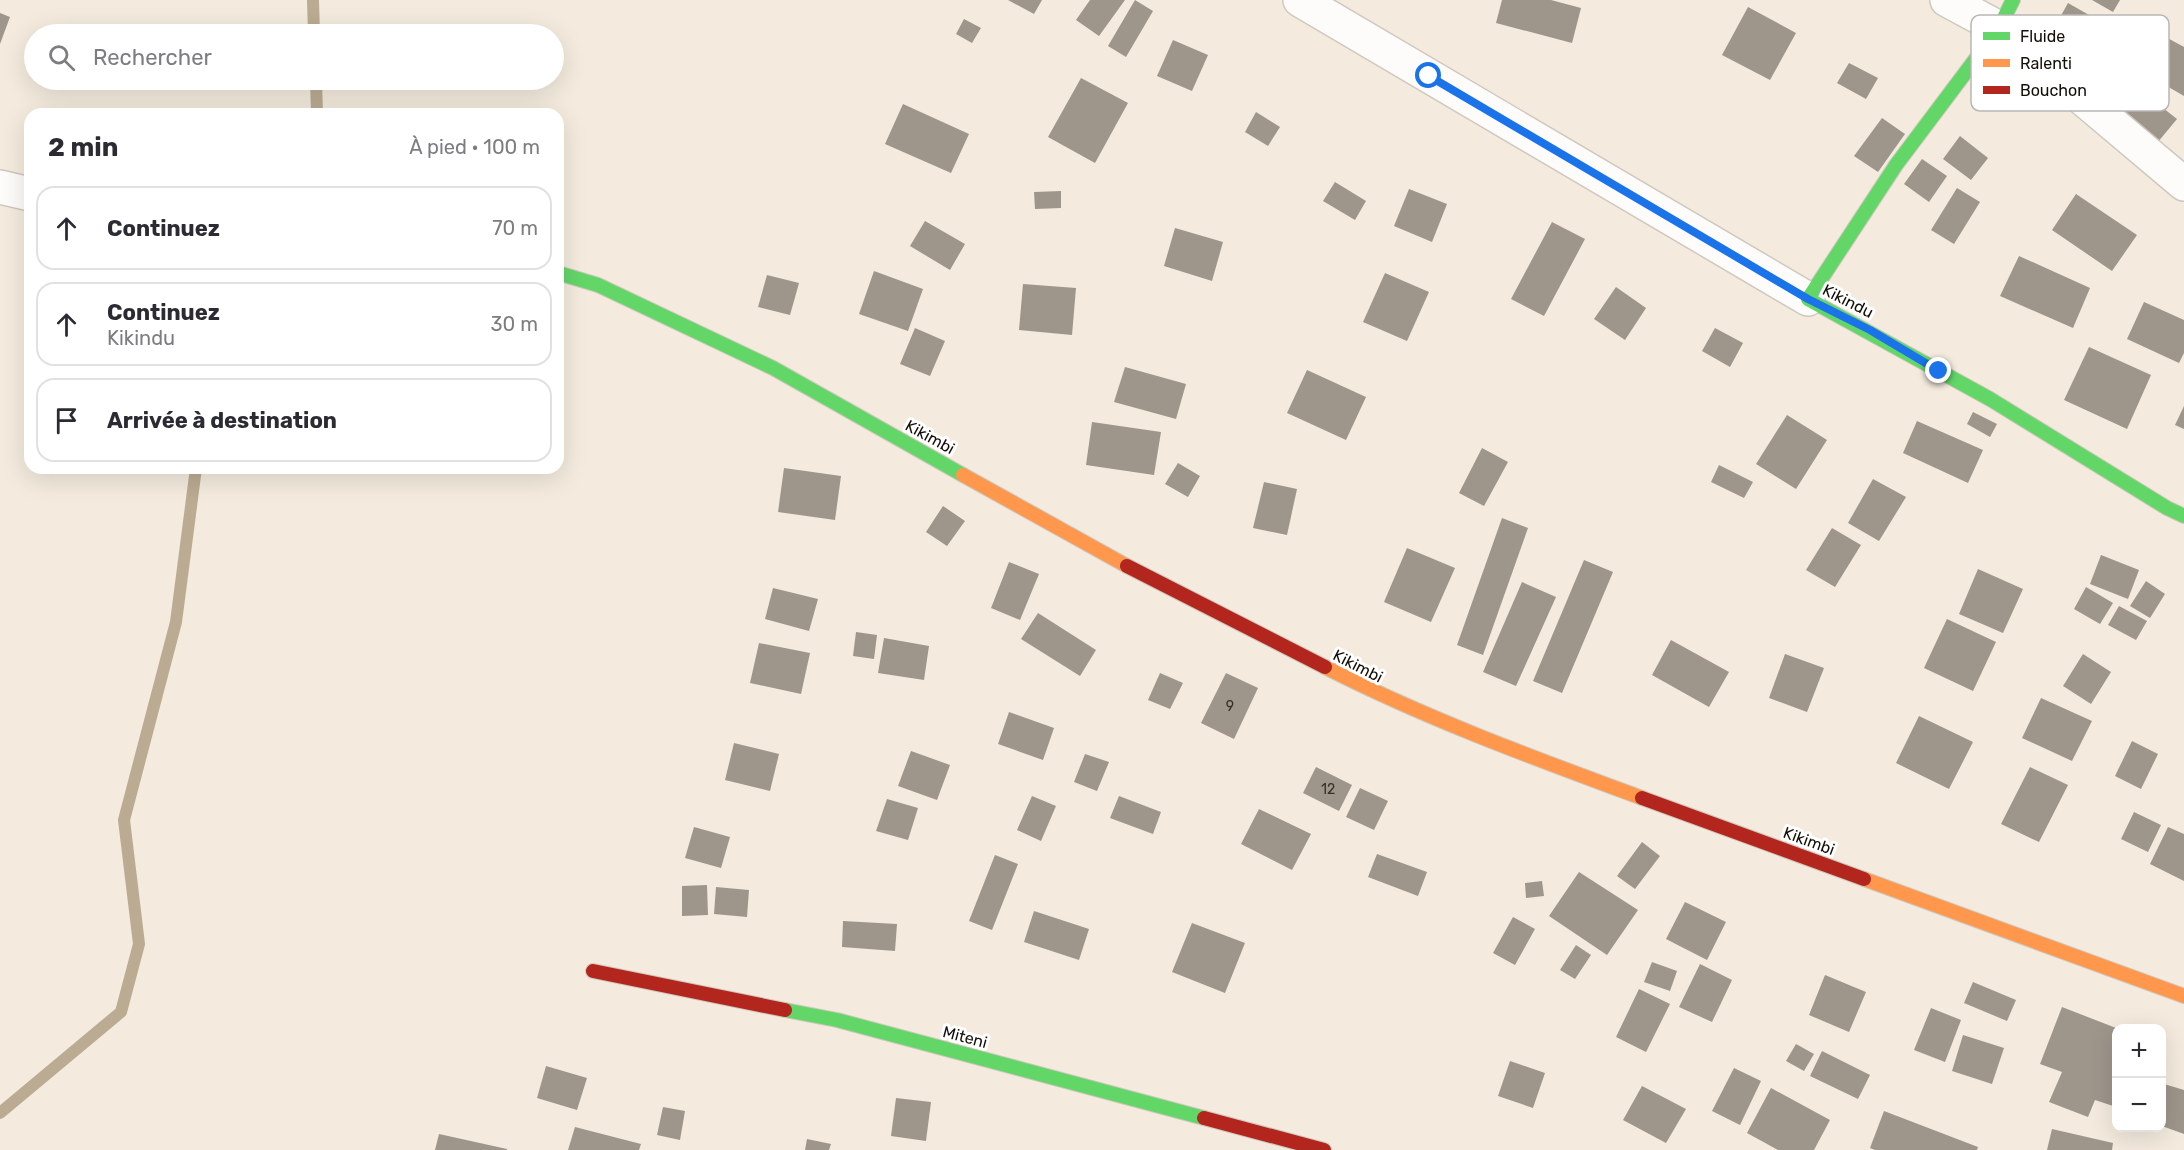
<!DOCTYPE html>
<html lang="fr">
<head>
<meta charset="utf-8">
<style>
	body { margin:0; font-family:Rubik,sans-serif; background:#f7f7f7; color:#2b2b33 }
	.controls { position:absolute; right:18px; bottom:18px; display:grid; overflow:hidden; border-radius:12px; box-shadow:0 6px 24px #0002 }
	.controls button { width:54px; height:54px; display:grid; place-items:center; padding:0; border:0; border-bottom:2px solid #e1e1e2; background:#fff; color:#2b2b33; font:30px sans-serif }
	.stop { position:absolute; width:18px; height:18px; margin:-14px; border:4px solid #1a73e8; border-radius:50%; background:#fff }
	.stop.end { background:#1a73e8; border-color:#fff; box-shadow:0 2px 6px #0008 }
	.list { margin:0; padding:0; list-style:none }
	h2 { display:flex; justify-content:space-between; align-items:center; height:78px; margin:0; padding:0 24px; font-size:26px }
	h2 small { font-size:20px; font-weight:400; color:#7c7c81 }
	.list li { display:grid; grid-template-columns:39px 1fr auto; gap:18px; align-items:center; box-sizing:border-box; height:84px; margin:0 12px 12px; padding:0 12px; border:2px solid #e1e1e2; border-radius:18px }
	.list b { display:block; font-size:22px; white-space:nowrap }
	.list p { margin:0; font-size:20px; white-space:nowrap; color:#7c7c81 }
	.list em { font-size:20px; font-style:normal; color:#7c7c81 }
	.icon { flex:none; width:33px; height:33px; fill:none; stroke:currentColor; stroke-width:2; stroke-linecap:round; stroke-linejoin:round }
	.map { position:relative; flex:none; width:2184px; height:1150px; overflow:hidden }
	.search { position:absolute; background:#fff; box-shadow:0 6px 24px #0002; left:24px; top:24px; width:540px; height:66px; display:flex; align-items:center; gap:15px; box-sizing:border-box; padding:0 21px; border-radius:33px; color:#7c7c81; font-size:22px }
	.panel { position:absolute; background:#fff; box-shadow:0 6px 24px #0002; left:24px; top:108px; width:540px; height:366px; border-radius:18px }
	.map>svg:first-child { display:block }
	.lines { fill:none; stroke-linecap:round; stroke-linejoin:round }
	.stream { stroke:#bbab92; stroke-width:12 }
	.building { fill:#9e968b }
	.street-casing { stroke:#cfc8be; stroke-width:36 }
	.fast-casing { stroke:#cfc8be; stroke-width:16 }
	.slow-casing { stroke:#cfc8be; stroke-width:16 }
	.jam-casing { stroke:#cfc8be; stroke-width:16 }
	.street { stroke:#fdfcfa; stroke-width:33 }
	.fast { stroke:#63d668; stroke-width:14 }
	.slow { stroke:#ff974d; stroke-width:14 }
	.jam { stroke:#b3261e; stroke-width:14 }
	.route { stroke:#1a73e8; stroke-width:8 }
	.labels { text-anchor:middle; dominant-baseline:central; stroke-width:6; stroke-linejoin:round; paint-order:stroke }
	.number-label { font-size:14px; fill:#363028 }
	.street-label { font-size:16px; fill:#130e07; stroke:#fff }
	.key { fill:#fff; stroke:#b8b7b5; stroke-width:1.5 }
	.key-label { font-size:16px; fill:#130e07 }
</style>
</head>
<body>
<div class="map">
<svg width="2184" height="1150" viewBox="0 0 2184 1150">
	<rect width="100%" height="100%" fill="#f4ebde"/>
	<g class="lines">
		<g class="stream">
			<polyline points="313,0 314,34"/>
			<polyline points="316,80 317,114"/>
			<polyline points="0,1113 121,1012 139,944 124,820 176,622 196,468"/>
		</g>
	</g>
	<g class="building">
		<polygon points="1008,0 1042,0 1034,14"/>
		<polygon points="1090,0 1125,0 1099,36 1076,20"/>
		<polygon points="1135,0 1153,11 1126,57 1108,46"/>
		<polygon points="1502,0 1551,0 1581,8 1572,43 1496,23"/>
		<polygon points="2092,0 2120,0 2113,12"/>
		<polygon points="2068,3 2112,28 2092,64 2048,39"/>
		<polygon points="1748,7 1796,33 1770,80 1722,55"/>
		<polygon points="0,13 10,17 0,44"/>
		<polygon points="964,19 981,28 972,43 956,34"/>
		<polygon points="2162,35 2184,47 2184,96 2141,71"/>
		<polygon points="1173,40 1208,55 1192,91 1157,76"/>
		<polygon points="1849,63 1878,78 1866,99 1837,83"/>
		<polygon points="2121,75 2177,119 2153,148 2097,104"/>
		<polygon points="1081,78 1128,103 1095,163 1048,137"/>
		<polygon points="903,104 969,134 951,173 885,144"/>
		<polygon points="1256,112 1280,127 1268,146 1245,132"/>
		<polygon points="1882,118 1905,134 1878,172 1854,156"/>
		<polygon points="1960,136 1988,158 1971,180 1943,159"/>
		<polygon points="1922,159 1947,176 1929,202 1904,184"/>
		<polygon points="1335,182 1366,201 1355,220 1323,201"/>
		<polygon points="1957,188 1980,202 1954,244 1931,230"/>
		<polygon points="1409,189 1447,204 1432,242 1394,226"/>
		<polygon points="1061,191 1061,208 1035,209 1034,192"/>
		<polygon points="2076,194 2137,235 2112,271 2052,230"/>
		<polygon points="925,221 965,244 950,270 910,246"/>
		<polygon points="1552,222 1585,239 1544,316 1511,299"/>
		<polygon points="1175,228 1223,242 1212,281 1164,266"/>
		<polygon points="2019,256 2090,288 2073,328 2000,296"/>
		<polygon points="874,271 923,289 908,331 859,314"/>
		<polygon points="1385,273 1429,292 1407,341 1363,322"/>
		<polygon points="767,275 799,283 790,315 758,307"/>
		<polygon points="1023,284 1076,288 1072,335 1019,330"/>
		<polygon points="1616,287 1646,308 1625,340 1594,319"/>
		<polygon points="2144,302 2184,320 2184,353 2179,363 2127,339"/>
		<polygon points="915,328 945,341 930,376 900,364"/>
		<polygon points="1715,328 1743,343 1730,367 1702,351"/>
		<polygon points="2089,347 2151,375 2127,429 2064,400"/>
		<polygon points="1125,367 1186,384 1176,419 1114,402"/>
		<polygon points="1307,370 1366,397 1346,440 1287,413"/>
		<polygon points="2184,406 2184,429 2175,425"/>
		<polygon points="1973,412 1997,424 1990,437 1967,424"/>
		<polygon points="1787,415 1827,440 1796,489 1756,464"/>
		<polygon points="1917,421 1983,450 1968,483 1903,453"/>
		<polygon points="1092,422 1161,432 1154,475 1086,465"/>
		<polygon points="1482,448 1508,462 1484,506 1459,493"/>
		<polygon points="1178,463 1200,476 1188,497 1165,484"/>
		<polygon points="1719,465 1753,482 1744,498 1711,482"/>
		<polygon points="784,468 841,476 835,520 778,512"/>
		<polygon points="1873,479 1906,497 1879,541 1848,523"/>
		<polygon points="1264,482 1297,489 1287,535 1253,528"/>
		<polygon points="943,506 965,521 947,546 926,532"/>
		<polygon points="1502,518 1528,528 1483,655 1457,645"/>
		<polygon points="1832,528 1861,545 1835,587 1806,570"/>
		<polygon points="1407,548 1455,568 1431,622 1384,602"/>
		<polygon points="2101,555 2139,570 2128,599 2090,584"/>
		<polygon points="1584,560 1613,572 1562,693 1533,681"/>
		<polygon points="1009,562 1039,574 1020,620 991,608"/>
		<polygon points="1978,569 2023,589 2003,633 1959,614"/>
		<polygon points="2146,581 2165,594 2150,618 2130,606"/>
		<polygon points="1522,582 1556,597 1516,686 1483,672"/>
		<polygon points="2086,587 2113,603 2100,624 2074,609"/>
		<polygon points="773,588 818,599 809,631 765,619"/>
		<polygon points="2119,606 2147,621 2136,640 2108,625"/>
		<polygon points="1038,613 1096,650 1080,676 1021,639"/>
		<polygon points="1947,619 1996,642 1973,691 1924,668"/>
		<polygon points="856,632 877,635 874,659 853,656"/>
		<polygon points="884,638 929,646 924,680 878,673"/>
		<polygon points="1671,640 1729,672 1709,707 1652,675"/>
		<polygon points="759,643 810,653 801,694 750,683"/>
		<polygon points="1785,654 1824,668 1807,712 1769,698"/>
		<polygon points="2083,654 2111,672 2091,704 2063,686"/>
		<polygon points="1160,673 1183,683 1170,709 1148,700"/>
		<polygon points="1226,673 1258,688 1234,739 1201,723"/>
		<polygon points="2041,698 2092,721 2072,761 2022,738"/>
		<polygon points="1009,712 1054,728 1043,760 998,744"/>
		<polygon points="1919,716 1973,742 1949,789 1896,763"/>
		<polygon points="2132,741 2158,754 2141,789 2115,776"/>
		<polygon points="734,743 779,754 770,791 725,780"/>
		<polygon points="911,751 950,765 937,800 898,786"/>
		<polygon points="1085,754 1109,762 1097,791 1074,782"/>
		<polygon points="1316,767 1352,785 1339,811 1303,793"/>
		<polygon points="2030,767 2068,785 2039,842 2001,824"/>
		<polygon points="1360,788 1388,801 1374,830 1346,817"/>
		<polygon points="1032,796 1056,806 1041,841 1017,830"/>
		<polygon points="1119,796 1161,812 1153,834 1110,818"/>
		<polygon points="887,799 918,808 908,840 876,831"/>
		<polygon points="1259,809 1311,834 1292,870 1241,844"/>
		<polygon points="2134,812 2161,825 2148,852 2121,839"/>
		<polygon points="694,827 730,837 721,868 685,858"/>
		<polygon points="2168,827 2184,834 2184,881 2150,864"/>
		<polygon points="1642,842 1660,856 1635,889 1617,876"/>
		<polygon points="1377,854 1427,872 1418,896 1368,877"/>
		<polygon points="995,855 1018,864 992,930 969,921"/>
		<polygon points="1579,872 1638,910 1607,955 1549,916"/>
		<polygon points="1542,881 1544,896 1526,898 1525,883"/>
		<polygon points="707,885 708,915 682,916 682,886"/>
		<polygon points="716,887 749,890 747,917 714,914"/>
		<polygon points="1685,902 1726,922 1707,960 1666,939"/>
		<polygon points="1034,911 1089,929 1079,960 1024,942"/>
		<polygon points="1513,917 1535,929 1515,965 1493,953"/>
		<polygon points="843,921 897,924 895,951 842,947"/>
		<polygon points="1192,923 1245,943 1225,993 1172,972"/>
		<polygon points="1576,945 1591,955 1575,979 1560,970"/>
		<polygon points="1652,962 1677,971 1670,991 1644,982"/>
		<polygon points="1700,964 1732,980 1712,1022 1679,1007"/>
		<polygon points="1825,975 1866,992 1849,1032 1809,1015"/>
		<polygon points="1973,982 2016,1000 2007,1021 1964,1003"/>
		<polygon points="1639,989 1670,1004 1646,1052 1616,1037"/>
		<polygon points="2062,1007 2116,1028 2116,1107 2095,1100 2088,1117 2049,1102 2062,1072 2040,1064"/>
		<polygon points="1931,1008 1961,1020 1945,1062 1914,1050"/>
		<polygon points="1963,1035 2004,1048 1992,1084 1952,1071"/>
		<polygon points="1796,1044 1814,1054 1804,1071 1786,1061"/>
		<polygon points="1822,1051 1870,1075 1858,1099 1810,1076"/>
		<polygon points="1510,1061 1545,1073 1533,1108 1498,1096"/>
		<polygon points="546,1066 587,1078 577,1110 537,1098"/>
		<polygon points="1734,1068 1761,1081 1740,1125 1712,1111"/>
		<polygon points="2164,1084 2184,1090 2184,1134 2162,1126 2162,1090"/>
		<polygon points="1642,1086 1686,1109 1666,1143 1623,1120"/>
		<polygon points="1771,1088 1830,1120 1814,1150 1778,1150 1747,1133"/>
		<polygon points="896,1098 931,1102 926,1141 891,1136"/>
		<polygon points="663,1107 685,1111 680,1140 657,1135"/>
		<polygon points="1884,1111 1978,1147 1977,1150 1875,1150 1870,1148"/>
		<polygon points="575,1127 641,1144 639,1150 568,1150"/>
		<polygon points="2052,1129 2113,1143 2112,1150 2047,1150"/>
		<polygon points="439,1134 507,1149 507,1150 435,1150"/>
		<polygon points="807,1139 831,1144 829,1150 805,1150"/>
	</g>
	<g class="lines">
		<g class="street-casing">
			<g id="street">
				<polyline points="1300,0 1808,299"/>
				<polyline points="1947,0 1999,28 2184,184"/>
				<polyline points="0,187 30,194"/>
			</g>
		</g>
		<g class="fast-casing">
			<g id="fast">
				<polyline points="2013,0 1999,28 1896,165 1808,299 1990,399 2167,508 2184,516"/>
				<polyline points="558,273 598,285 773,368 963,475"/>
				<polyline points="785,1010 837,1020 1204,1118"/>
			</g>
		</g>
		<g class="slow-casing">
			<g id="slow">
				<polyline points="963,475 1127,566"/>
				<path d="M1325 667C1427 719 1534 758 1642 798"/>
				<polyline points="1864,879 2184,996"/>
			</g>
		</g>
		<g class="jam-casing">
			<g id="jam">
				<polyline points="1127,566 1325,667"/>
				<polyline points="1642,798 1864,879"/>
				<polyline points="593,971 785,1010"/>
				<polyline points="1204,1118 1324,1150"/>
			</g>
		</g>
		<use href="#street" class="street"/>
		<use href="#fast" class="fast"/>
		<use href="#slow" class="slow"/>
		<use href="#jam" class="jam"/>
	</g>
	<g class="lines">
		<polyline class="route" points="1429,76 1808,299 1870,330 1939,371"/>
	</g>
	<g class="labels">
		<g class="number-label">
			<text x="1230" y="706">9</text>
			<text x="1328" y="789">12</text>
		</g>
		<g class="street-label">
			<text transform="translate(1848 301) rotate(27)">Kikindu</text>
			<text transform="translate(930 437) rotate(29)">Kikimbi</text>
			<text transform="translate(1358 666) rotate(27)">Kikimbi</text>
			<text transform="translate(1809 841) rotate(20)">Kikimbi</text>
			<text transform="translate(965 1037) rotate(15)">Miteni</text>
		</g>
	</g>
	<rect x="1971" y="15" width="198" height="96" rx="9" class="key"/>
	<rect x="1983" y="32" width="27" height="8" fill="#63d668"/>
	<rect x="1983" y="59" width="27" height="8" fill="#ff974d"/>
	<rect x="1983" y="86" width="27" height="8" fill="#b3261e"/>
	<g class="key-label">
		<text x="2020" y="42">Fluide</text>
		<text x="2020" y="69">Ralenti</text>
		<text x="2020" y="96">Bouchon</text>
	</g>
</svg>
<div class="controls">
<button>+</button>
<button>−</button>
</div>
<div class="stop" style="left:1429px;top:76px"></div>
<div class="stop end" style="left:1939px;top:371px"></div>
<div class="search"><svg class="icon" aria-label="search" viewBox="0 0 24 24"><circle cx="10" cy="10" r="6"/><path d="M15 15l6 6"/></svg>Rechercher</div>
<section class="panel">
<h2>2 min<small>À pied · 100 m</small></h2>
<ul class="list">
<li><svg class="icon" aria-label="ahead" viewBox="0 0 24 24"><path d="M12 20V5M6 11l6-6 6 6"/></svg><div><b>Continuez</b></div><em>70 m</em></li>
<li><svg class="icon" aria-label="ahead" viewBox="0 0 24 24"><path d="M12 20V5M6 11l6-6 6 6"/></svg><div><b>Continuez</b><p>Kikindu</p></div><em>30 m</em></li>
<li><svg class="icon" aria-label="arrive" viewBox="0 0 24 24"><path d="M6 21V4h12l-3 4 3 4H6"/></svg><div><b>Arrivée à destination</b></div></li>
</ul>
</section>
</div>
</body>
</html>
